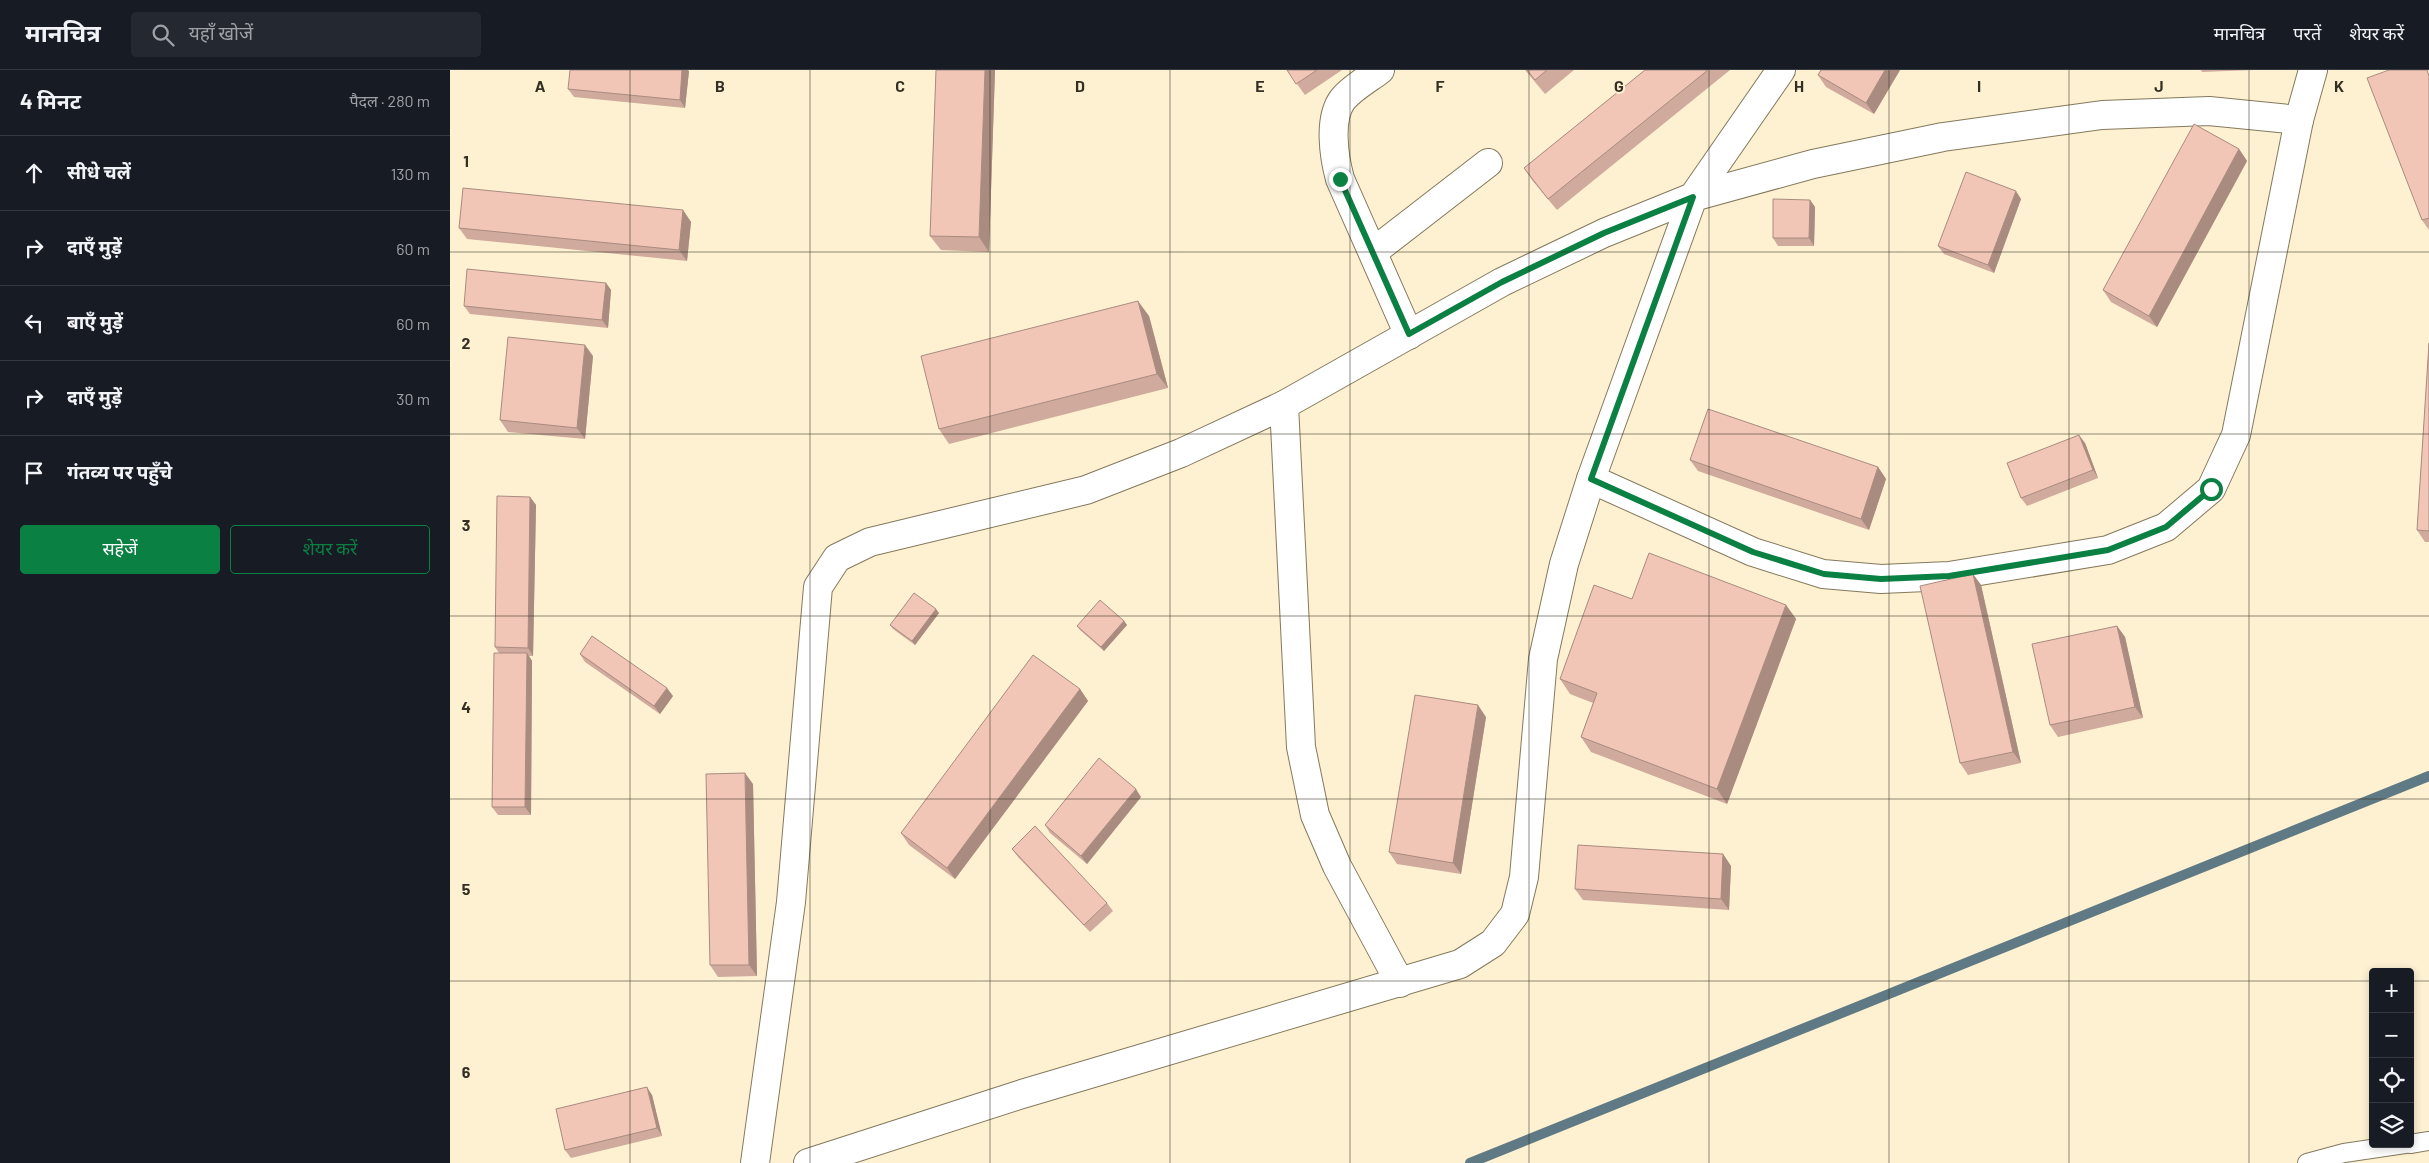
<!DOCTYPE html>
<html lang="hi">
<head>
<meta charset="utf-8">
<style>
	body { margin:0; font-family:Barlow,"Noto Sans Devanagari",sans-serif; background:#242831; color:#f1f3f6 }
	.controls { position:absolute; right:15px; bottom:15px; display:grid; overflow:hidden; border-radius:5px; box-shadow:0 2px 8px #0003 }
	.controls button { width:45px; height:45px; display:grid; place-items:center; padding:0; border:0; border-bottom:1px solid #363941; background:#171b24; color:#f1f3f6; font:25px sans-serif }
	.stop { position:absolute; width:15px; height:15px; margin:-11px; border:4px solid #0b8043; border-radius:50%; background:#fff }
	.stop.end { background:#0b8043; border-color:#fff; box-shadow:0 1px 5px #0008 }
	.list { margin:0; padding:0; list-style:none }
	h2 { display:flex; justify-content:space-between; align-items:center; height:65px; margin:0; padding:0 20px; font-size:21px }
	h2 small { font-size:16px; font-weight:400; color:#9ea1a6 }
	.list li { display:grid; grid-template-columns:32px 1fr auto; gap:15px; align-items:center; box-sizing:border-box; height:75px; padding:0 20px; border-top:1px solid #363941 }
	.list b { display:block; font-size:19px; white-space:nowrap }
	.list em { font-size:16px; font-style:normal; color:#9ea1a6 }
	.actions { display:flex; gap:10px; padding:15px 20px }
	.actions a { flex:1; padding:11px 0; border:1px solid #0b8043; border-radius:5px; text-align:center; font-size:18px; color:#0b8043 }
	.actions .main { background:#0b8043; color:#fff }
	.icon { flex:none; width:28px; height:28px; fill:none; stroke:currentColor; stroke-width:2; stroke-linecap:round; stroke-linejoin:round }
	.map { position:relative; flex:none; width:1979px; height:1093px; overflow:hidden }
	header { display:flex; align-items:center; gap:30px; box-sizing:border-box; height:70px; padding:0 25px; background:#171b24; border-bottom:1px solid #363941 }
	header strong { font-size:24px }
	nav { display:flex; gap:28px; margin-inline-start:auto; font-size:18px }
	.search { width:350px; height:45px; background:#242831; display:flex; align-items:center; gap:12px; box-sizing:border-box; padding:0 18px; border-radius:5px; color:#9ea1a6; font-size:19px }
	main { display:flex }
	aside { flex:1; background:#171b24 }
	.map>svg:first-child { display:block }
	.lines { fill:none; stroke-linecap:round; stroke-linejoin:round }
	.stream { stroke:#5f7a84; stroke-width:10 }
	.service-casing { stroke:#84795d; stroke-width:20 }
	.minor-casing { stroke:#84795d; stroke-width:30 }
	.service { stroke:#fff; stroke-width:18 }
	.minor { stroke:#fff; stroke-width:28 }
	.wall { fill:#cfaa9d }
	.shaded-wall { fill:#a98b80 }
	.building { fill:#f1c6b7; stroke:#a98b80 }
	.route { stroke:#0b8043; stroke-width:6 }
	.grid { fill:none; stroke:#332f23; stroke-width:1; stroke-opacity:0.55 }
	.grid-label { font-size:16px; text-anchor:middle; font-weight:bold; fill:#332f23; stroke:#fdf1d2; stroke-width:4; stroke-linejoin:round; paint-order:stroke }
</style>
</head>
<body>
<header>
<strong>मानचित्र</strong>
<div class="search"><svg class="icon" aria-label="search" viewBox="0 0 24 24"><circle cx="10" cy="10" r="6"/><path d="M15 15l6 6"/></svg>यहाँ खोजें</div>
<nav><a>मानचित्र</a><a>परतें</a><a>शेयर करें</a></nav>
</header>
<main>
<aside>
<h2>4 मिनट<small>पैदल · 280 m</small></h2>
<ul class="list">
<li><svg class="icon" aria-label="ahead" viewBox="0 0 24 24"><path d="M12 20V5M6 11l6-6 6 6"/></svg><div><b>सीधे चलें</b></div><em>130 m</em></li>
<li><svg class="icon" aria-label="right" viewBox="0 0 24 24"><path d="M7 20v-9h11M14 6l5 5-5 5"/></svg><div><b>दाएँ मुड़ें</b></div><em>60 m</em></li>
<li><svg class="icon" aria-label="left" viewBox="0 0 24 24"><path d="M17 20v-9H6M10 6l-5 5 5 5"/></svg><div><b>बाएँ मुड़ें</b></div><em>60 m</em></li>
<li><svg class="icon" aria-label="right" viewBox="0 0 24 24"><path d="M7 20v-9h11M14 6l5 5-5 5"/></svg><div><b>दाएँ मुड़ें</b></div><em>30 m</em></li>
<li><svg class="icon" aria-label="arrive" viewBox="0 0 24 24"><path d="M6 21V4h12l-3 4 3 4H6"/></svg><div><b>गंतव्य पर पहुँचे</b></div></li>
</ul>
<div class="actions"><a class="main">सहेजें</a><a>शेयर करें</a></div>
</aside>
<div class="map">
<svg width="1979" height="1093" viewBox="0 0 1979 1093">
	<rect width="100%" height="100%" fill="#fdf1d2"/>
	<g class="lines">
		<polyline class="stream" points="1020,1093 1979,706"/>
		<g class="service-casing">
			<g id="service">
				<polyline points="1960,1074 1979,1071"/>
				<polyline points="1857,1093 1894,1083 1955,1074"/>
			</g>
		</g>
		<g class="minor-casing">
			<g id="minor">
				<path d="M930 0C918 9 902 18 893 29 878 48 884 87 890 109L959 265"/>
				<polyline points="923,182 1038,93"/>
				<polyline points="1141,409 1303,482 1373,504 1431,509 1499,506 1658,480 1716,457 1761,419 1786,365 1849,50"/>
				<polyline points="950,913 887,796 865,745 851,677 834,335 1052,212 1154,163 1243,127 1331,0"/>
				<polyline points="305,1093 341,832 368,517 387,488 420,472 636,420 731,383 834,335"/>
				<polyline points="358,1093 572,1024 1010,894 1043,873 1065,844 1074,807 1093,589 1114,494 1141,409 1243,127 1363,94 1493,67 1652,45 1759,41 1849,50 1863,0"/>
			</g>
		</g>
		<use href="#service" class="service"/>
		<use href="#minor" class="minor"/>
	</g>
	<g class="wall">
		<polygon points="486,0 545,0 539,182 491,180 480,166"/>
		<polygon points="837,0 892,0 855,25"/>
		<polygon points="1075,0 1124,0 1095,24"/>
		<polygon points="1195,0 1280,0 1107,140 1082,110 1074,98"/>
		<polygon points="1371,0 1450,0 1424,44 1376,17 1368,5"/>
		<polygon points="1751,0 1803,0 1752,2"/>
		<polygon points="1979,0 1979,160 1972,150"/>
		<polygon points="239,1 235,38 124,27 118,19"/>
		<polygon points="1789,79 1797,91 1707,257 1661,232 1653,220"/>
		<polygon points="1571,129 1544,203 1494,184 1488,176"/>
		<polygon points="1360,130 1365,137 1364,176 1328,176 1323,168"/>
		<polygon points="233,140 241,152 237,191 17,169 9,158"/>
		<polygon points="156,213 161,220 158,258 20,244 14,236"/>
		<polygon points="699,246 718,318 499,374 489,359"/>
		<polygon points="1979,273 1979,472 1975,472 1967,460"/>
		<polygon points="143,286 135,369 58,362 50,350"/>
		<polygon points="1635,373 1648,408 1577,436 1571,428"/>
		<polygon points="1240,390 1428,397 1436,409 1419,460 1248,401"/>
		<polygon points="80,427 86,435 83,586 79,586 82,591 81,745 48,745 42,737 49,583 45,577"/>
		<polygon points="1523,504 1531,515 1571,693 1518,705 1510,693"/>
		<polygon points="1182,529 1336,535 1346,549 1277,734 1141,682 1131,667 1143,633 1120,624 1110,609"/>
		<polygon points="489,543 465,575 443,559 440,555"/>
		<polygon points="674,551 677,555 654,581 630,560 627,556"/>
		<polygon points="1667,556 1675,567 1693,648 1608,667 1600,655"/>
		<polygon points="130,584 223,626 210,644 135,592"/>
		<polygon points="630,619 638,631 505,809 459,775 451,763"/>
		<polygon points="1036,647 1011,804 947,794 939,782"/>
		<polygon points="303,714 307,906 268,907 260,895"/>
		<polygon points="691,727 637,794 600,763 595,755"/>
		<polygon points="562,779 657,833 663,841 640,862 568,787"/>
		<polygon points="1273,784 1281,796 1279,840 1133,830 1125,819"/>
		<polygon points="202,1025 212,1066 121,1088 115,1080"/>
	</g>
	<g class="shaded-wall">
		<polygon points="232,0 238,0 239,1 235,38 230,30"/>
		<polygon points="535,0 545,0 539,182 529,167"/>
		<polygon points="1435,0 1450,0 1424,44 1416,33"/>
		<polygon points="1789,79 1797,91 1707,257 1699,246"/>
		<polygon points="1566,121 1571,129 1544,203 1538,195"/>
		<polygon points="1360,130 1365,137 1364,176 1359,168"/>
		<polygon points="233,140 241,152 237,191 229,180"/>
		<polygon points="156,213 161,220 158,258 152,250"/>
		<polygon points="688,231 699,246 718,318 707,304"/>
		<polygon points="135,275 143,286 135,369 127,358"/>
		<polygon points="1629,365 1635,373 1648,408 1643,400"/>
		<polygon points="1428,397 1436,409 1419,460 1411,449"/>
		<polygon points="80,427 86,435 83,586 78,578"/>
		<polygon points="1523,504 1531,515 1571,693 1563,682"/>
		<polygon points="1336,535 1346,549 1277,734 1267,719"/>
		<polygon points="486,539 489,543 465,575 462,571"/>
		<polygon points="674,551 677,555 654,581 651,577"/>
		<polygon points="1667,556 1675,567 1693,648 1685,637"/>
		<polygon points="77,583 82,591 81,745 75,737"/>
		<polygon points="217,618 223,626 210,644 204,636"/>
		<polygon points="630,619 638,631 505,809 497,798"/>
		<polygon points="1028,635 1036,647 1011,804 1003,793"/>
		<polygon points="295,703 303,714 307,906 299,895"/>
		<polygon points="686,719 691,727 637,794 631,786"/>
		<polygon points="1273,784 1281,796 1279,840 1271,829"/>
		<polygon points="197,1017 202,1025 212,1066 207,1058"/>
	</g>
	<g class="building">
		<polygon points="120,0 232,0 230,30 118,19"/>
		<polygon points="486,0 535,0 529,167 480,166"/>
		<polygon points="837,0 867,0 846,14"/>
		<polygon points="1077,0 1097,0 1085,10"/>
		<polygon points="1195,0 1258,0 1098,129 1074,98"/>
		<polygon points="1371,0 1435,0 1416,33 1368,5"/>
		<polygon points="1939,0 1977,0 1979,6 1979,148 1972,150 1917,8"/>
		<polygon points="1744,54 1789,79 1699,246 1653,220"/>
		<polygon points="1516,102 1566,121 1538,195 1488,176"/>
		<polygon points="13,118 233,140 229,180 9,158"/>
		<polygon points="1323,129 1360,130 1359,168 1323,168"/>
		<polygon points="17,199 156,213 152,250 14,236"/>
		<polygon points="688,231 707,304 489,359 471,286"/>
		<polygon points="58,267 135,275 127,358 50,350"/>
		<polygon points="1979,273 1979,461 1967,460"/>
		<polygon points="1258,339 1428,397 1411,449 1240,390"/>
		<polygon points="1629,365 1643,400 1571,428 1557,393"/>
		<polygon points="47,426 80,427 78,578 45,577"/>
		<polygon points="1199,483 1336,535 1267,719 1131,667 1147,623 1110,609 1144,515 1182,529"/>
		<polygon points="1523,504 1563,682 1510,693 1470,516"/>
		<polygon points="464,523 486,539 462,571 440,555"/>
		<polygon points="650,530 674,551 651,577 627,556"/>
		<polygon points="1667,556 1685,637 1600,655 1582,574"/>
		<polygon points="142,566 217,618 204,636 130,584"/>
		<polygon points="44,583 77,583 75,737 42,737"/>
		<polygon points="583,585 630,619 497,798 451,763"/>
		<polygon points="965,625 1028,635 1003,793 939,782"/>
		<polygon points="649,688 686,719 631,786 595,755"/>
		<polygon points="295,703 299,895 260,895 256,704"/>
		<polygon points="585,756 657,833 634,855 562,779"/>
		<polygon points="1128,775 1273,784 1271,829 1125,819"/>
		<polygon points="197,1017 207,1058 115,1080 106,1039"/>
	</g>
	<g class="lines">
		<polyline class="route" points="890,109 959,264 1052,212 1154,163 1243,127 1141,409 1303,482 1374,504 1431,509 1499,506 1658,480 1716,457 1761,419"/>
	</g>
	<path class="grid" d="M180 0V1093M360 0V1093M540 0V1093M720 0V1093M900 0V1093M1079 0V1093M1259 0V1093M1439 0V1093M1619 0V1093M1799 0V1093M0 182H1979M0 364H1979M0 546H1979M0 729H1979M0 911H1923M1960 911H1979"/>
	<g class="grid-label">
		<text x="90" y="22">A</text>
		<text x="270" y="22">B</text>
		<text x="450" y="22">C</text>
		<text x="630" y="22">D</text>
		<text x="810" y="22">E</text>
		<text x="990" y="22">F</text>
		<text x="1169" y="22">G</text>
		<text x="1349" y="22">H</text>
		<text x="1529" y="22">I</text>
		<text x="1709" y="22">J</text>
		<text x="1889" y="22">K</text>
		<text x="16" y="97">1</text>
		<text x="16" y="279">2</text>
		<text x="16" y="461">3</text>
		<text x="16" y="643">4</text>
		<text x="16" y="825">5</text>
		<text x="16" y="1008">6</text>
	</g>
</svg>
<div class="controls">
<button>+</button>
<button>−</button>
<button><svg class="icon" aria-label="locate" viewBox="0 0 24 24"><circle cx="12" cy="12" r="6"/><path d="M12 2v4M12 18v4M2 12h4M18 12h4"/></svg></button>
<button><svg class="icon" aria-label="layers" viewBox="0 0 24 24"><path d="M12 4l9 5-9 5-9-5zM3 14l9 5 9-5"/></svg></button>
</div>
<div class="stop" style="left:1761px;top:419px"></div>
<div class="stop end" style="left:890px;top:109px"></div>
</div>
</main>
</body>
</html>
